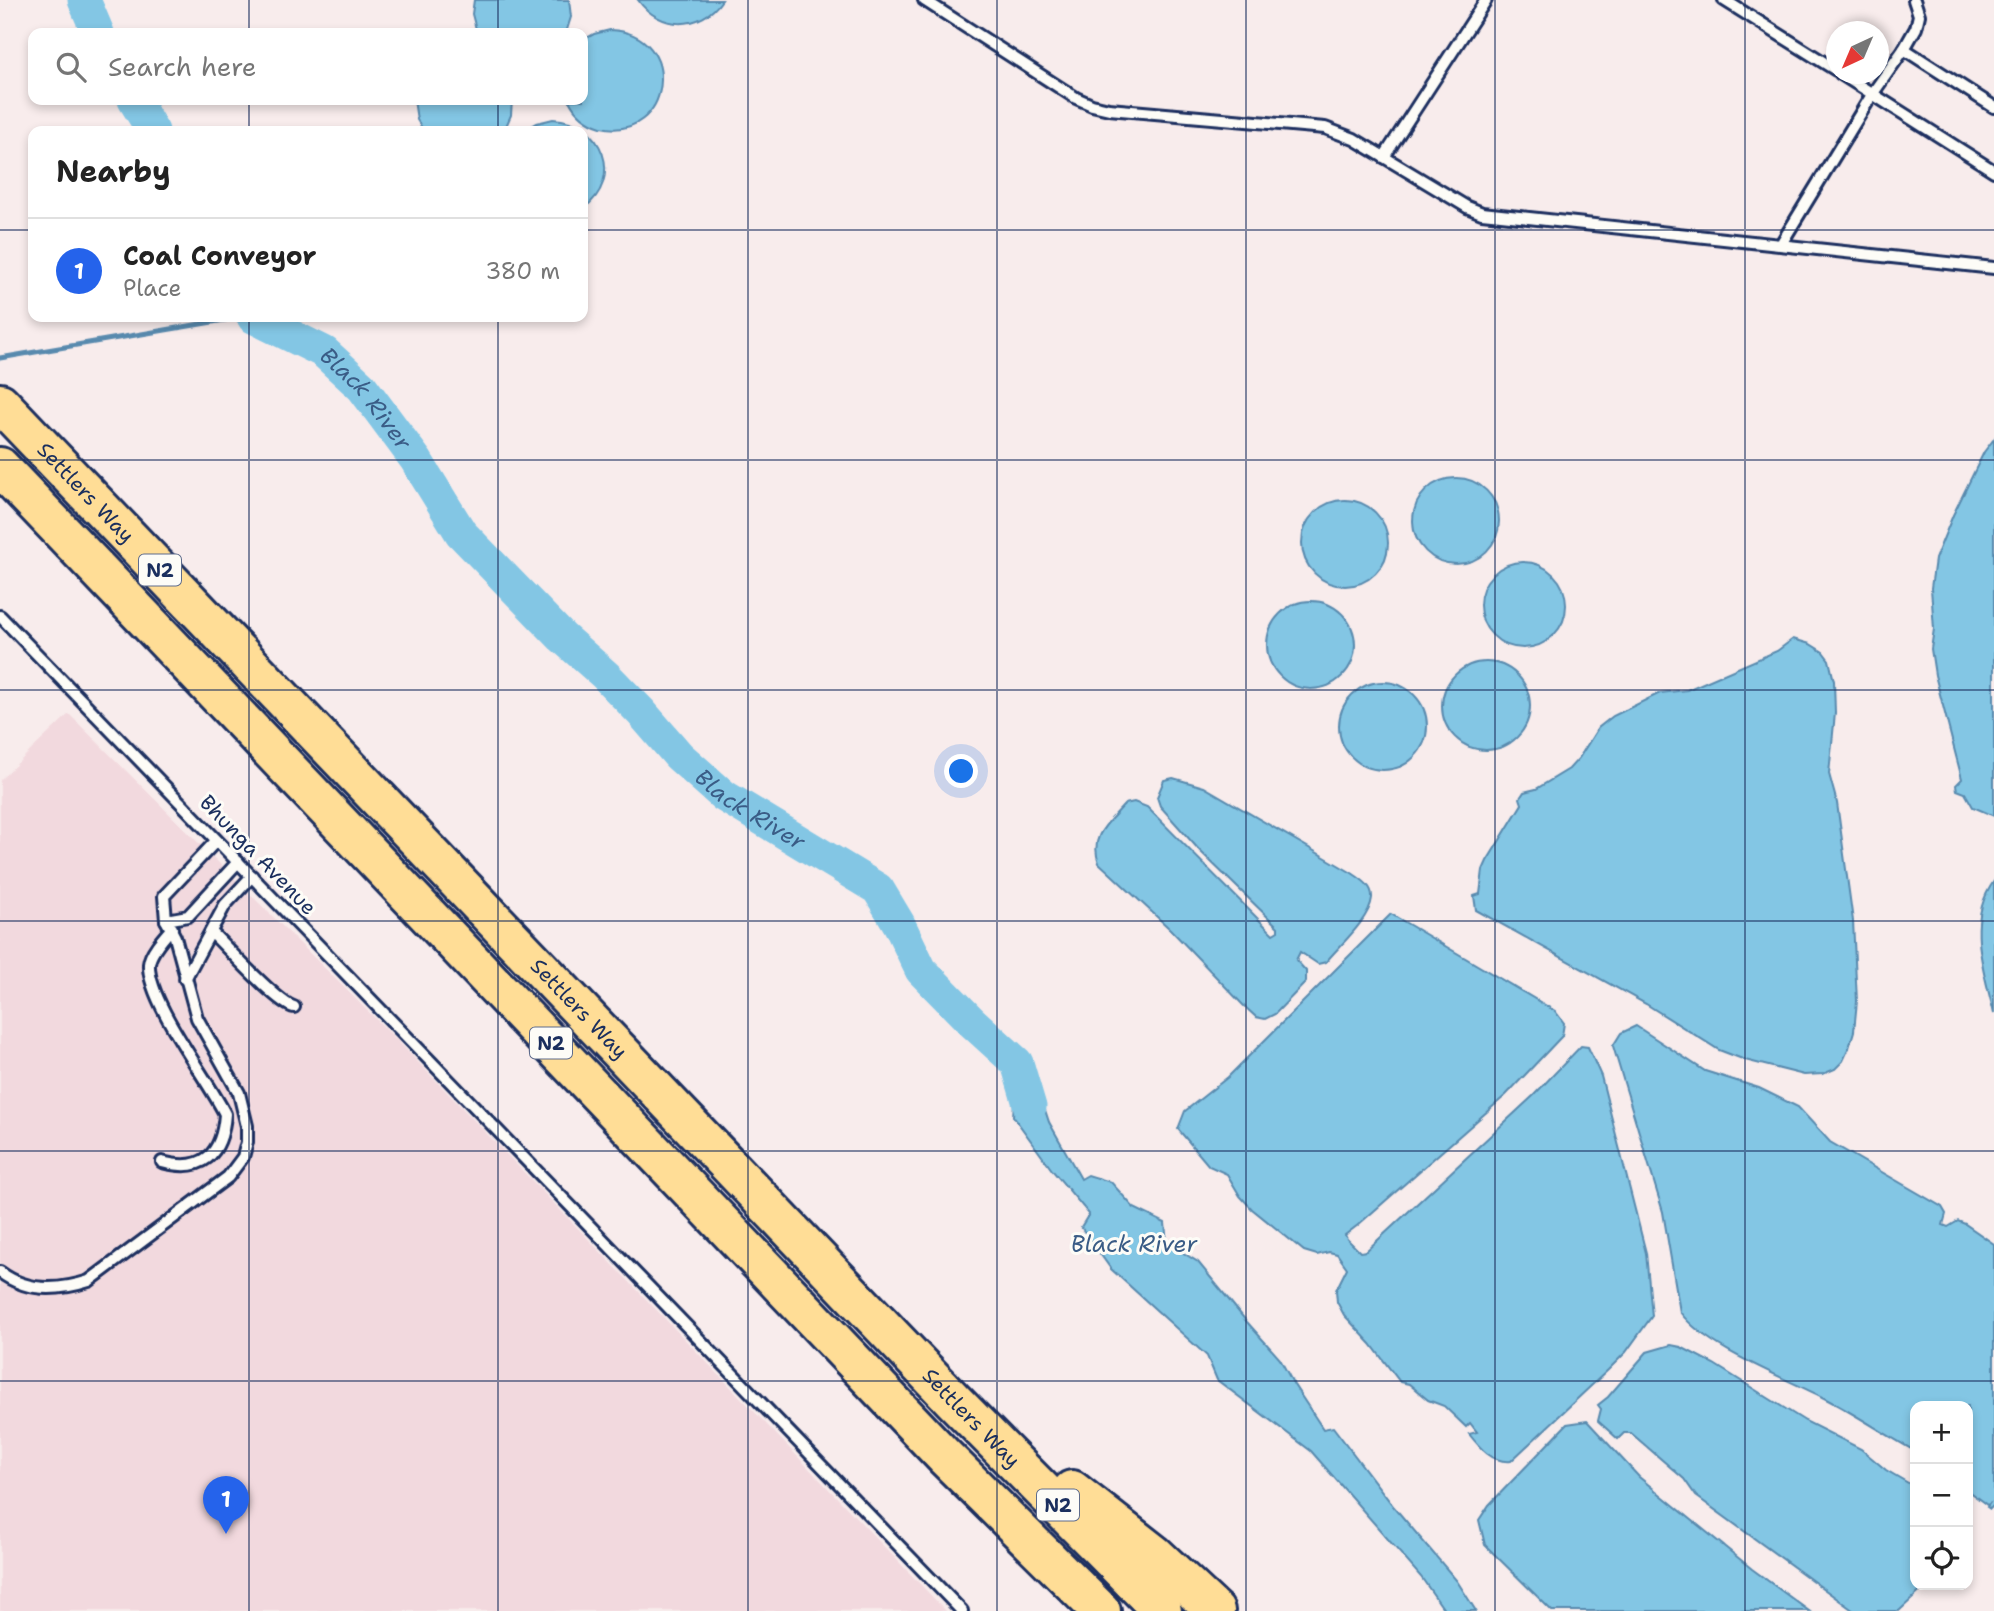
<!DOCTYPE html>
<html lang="en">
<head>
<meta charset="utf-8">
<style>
	body { margin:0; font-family:"Shantell Sans",sans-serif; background:#f6f6f6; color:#222 }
	.controls { position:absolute; right:21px; bottom:21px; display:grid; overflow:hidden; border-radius:14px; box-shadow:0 4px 10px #0003 }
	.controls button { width:63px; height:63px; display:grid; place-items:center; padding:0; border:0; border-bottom:2px solid #e0e0e0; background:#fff; color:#222; font:35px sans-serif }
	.compass { position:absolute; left:1826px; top:21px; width:63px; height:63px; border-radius:50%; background:#fff; box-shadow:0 4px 10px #0003; rotate:224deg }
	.you { position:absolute; left:962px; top:772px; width:24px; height:24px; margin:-18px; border:5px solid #fff; border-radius:50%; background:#1a73e8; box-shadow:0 0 0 10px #1a73e833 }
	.badge { display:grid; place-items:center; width:46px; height:46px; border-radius:50%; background:#2563eb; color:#fff; font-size:23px; font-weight:700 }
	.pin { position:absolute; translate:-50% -58px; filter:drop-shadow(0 2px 4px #0008) }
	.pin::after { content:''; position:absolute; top:37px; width:24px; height:21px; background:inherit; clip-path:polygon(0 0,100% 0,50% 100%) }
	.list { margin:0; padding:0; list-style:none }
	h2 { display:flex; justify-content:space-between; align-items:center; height:91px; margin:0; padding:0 28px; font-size:30px }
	h2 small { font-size:23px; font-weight:400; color:#767676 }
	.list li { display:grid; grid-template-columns:46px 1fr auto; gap:21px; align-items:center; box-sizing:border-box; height:105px; padding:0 28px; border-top:2px solid #e0e0e0 }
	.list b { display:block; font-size:26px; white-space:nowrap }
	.list p { margin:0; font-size:23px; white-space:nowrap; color:#767676 }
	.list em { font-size:23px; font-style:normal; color:#767676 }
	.icon { flex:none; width:38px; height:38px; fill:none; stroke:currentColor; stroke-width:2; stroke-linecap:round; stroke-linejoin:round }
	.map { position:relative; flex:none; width:1994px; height:1611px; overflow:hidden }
	.search { position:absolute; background:#fff; box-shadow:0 4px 10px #0003; left:28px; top:28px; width:560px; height:77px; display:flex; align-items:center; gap:18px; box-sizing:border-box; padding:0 24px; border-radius:14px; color:#767676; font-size:26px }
	.panel { position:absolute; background:#fff; box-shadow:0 4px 10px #0003; left:28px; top:126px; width:560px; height:196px; border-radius:14px }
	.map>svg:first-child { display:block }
	.built { fill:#f2d9de }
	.water { fill:#83c6e4; stroke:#598aae; stroke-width:2 }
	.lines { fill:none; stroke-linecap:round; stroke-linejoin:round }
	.stream { stroke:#598aae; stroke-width:5 }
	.river { stroke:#83c6e4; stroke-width:33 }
	.lane-casing { stroke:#1b2f5e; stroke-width:16 }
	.highway-casing { stroke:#1b2f5e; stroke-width:44 }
	.lane { stroke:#fdfcf7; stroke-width:10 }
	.highway { stroke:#ffdd96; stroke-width:38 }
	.grid { fill:none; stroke:#1b2f5e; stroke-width:2; stroke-opacity:0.55 }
	.labels { text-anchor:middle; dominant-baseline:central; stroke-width:6; stroke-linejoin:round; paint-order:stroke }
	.shield { fill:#fdfcf7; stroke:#5f6c8c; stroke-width:2 }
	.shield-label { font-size:19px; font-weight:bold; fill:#1b2f5e }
	.street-label { font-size:21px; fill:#1b2f5e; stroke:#fdfcf7 }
	.water-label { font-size:23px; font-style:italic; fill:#3a5c86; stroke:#fdfcf7 }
</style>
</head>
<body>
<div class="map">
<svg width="1994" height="1611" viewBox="0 0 1994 1611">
	<rect width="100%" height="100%" fill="#f8ecec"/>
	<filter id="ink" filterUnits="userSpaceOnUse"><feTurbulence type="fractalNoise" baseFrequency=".0143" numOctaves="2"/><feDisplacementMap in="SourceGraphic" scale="14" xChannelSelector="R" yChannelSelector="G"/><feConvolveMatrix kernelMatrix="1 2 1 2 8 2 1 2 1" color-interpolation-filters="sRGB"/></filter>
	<g filter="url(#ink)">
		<polygon class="built" points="69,714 393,1036 946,1611 0,1611 0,780"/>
		<g class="water">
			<polygon points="474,0 569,0 571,17 566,33 477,33 472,14"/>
			<path d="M638 0H722C701 31 660 31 638 0Z"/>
			<path d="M610 30C687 33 671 143 601 127 587 123 575 113 569 100H583V40L594 34Z"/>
			<polygon points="414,100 512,100 511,115 504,131 424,131 417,120"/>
			<path d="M553 119C603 121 625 179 583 209V131H523L537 123Z"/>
			<polygon points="1994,439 1994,816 1973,807 1965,793 1957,790 1956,785 1962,779 1935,675 1931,649 1934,629 1931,588 1935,559 1953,515 1984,452"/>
			<circle cx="1456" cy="521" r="43"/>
			<circle cx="1345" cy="543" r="43"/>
			<circle cx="1523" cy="605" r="43"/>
			<circle cx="1311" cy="645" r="44"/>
			<polygon points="1793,639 1810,644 1823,652 1829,660 1834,681 1835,713 1829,774 1837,803 1853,921 1857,1001 1854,1031 1849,1048 1843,1061 1835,1069 1823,1074 1804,1075 1745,1060 1719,1050 1646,1004 1476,910 1474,896 1480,894 1483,870 1487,861 1522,804 1520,798 1524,792 1536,789 1569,769 1579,758 1598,728 1613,716 1660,693 1687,690 1777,651"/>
			<circle cx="1486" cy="706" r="44"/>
			<circle cx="1383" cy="726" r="44"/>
			<path d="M1173 778 1204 787 1352 873C1361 879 1373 886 1372 898 1370 919 1339 946 1326 962L1318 964 1300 952 1296 960 1306 971V982L1275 1014 1265 1019 1256 1017 1244 1006 1170 929 1099 863C1089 836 1108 823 1125 804L1134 802 1147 807 1273 934 1278 931V927L1200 851 1160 806 1157 797 1164 780Z"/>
			<path d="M1994 881V1014C1984 970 1965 921 1994 881Z"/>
			<path d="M1391 914 1555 1011 1564 1023 1562 1036 1506 1095 1358 1225 1345 1235 1347 1239 1360 1252 1366 1251 1533 1096 1581 1046 1588 1047 1601 1076 1646 1253 1652 1316 1626 1352 1608 1370 1511 1461C1492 1463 1480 1448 1469 1434L1477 1432 1470 1423 1466 1427 1444 1406 1428 1400 1409 1384 1400 1382 1371 1344 1344 1315 1337 1302 1336 1290 1347 1268 1337 1254 1329 1252 1317 1255 1304 1251 1252 1209 1240 1196 1227 1174 1209 1166 1178 1129 1185 1111 1228 1077Z"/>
			<path d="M1636 1026 1705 1071 1759 1088 1798 1107 1830 1142 1942 1207 1946 1214 1943 1225 1948 1227 1958 1221 1965 1224 1994 1244V1505L1990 1509 1987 1507 1989 1504 1987 1505 1968 1491V1406H1915V1451C1884 1434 1854 1413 1822 1397 1781 1376 1706 1348 1680 1312L1663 1212 1613 1046 1621 1033Z"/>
			<polygon points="1017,1063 1031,1067 1049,1122 1081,1179 1088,1175 1111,1182 1134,1208 1165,1223 1167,1243 1198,1262 1247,1322 1280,1359 1294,1385 1323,1429 1333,1427 1394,1507 1457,1581 1476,1611 1445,1611 1421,1577 1311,1451 1217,1380 1207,1356 1111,1269 1081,1227 1089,1214 1052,1170 1013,1116"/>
			<polygon points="1671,1345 1681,1347 1714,1364 1805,1421 1861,1449 1886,1470 1915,1487 1915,1585 1927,1585 1899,1611 1854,1611 1696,1496 1684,1479 1631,1433 1624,1433 1618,1439 1598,1421 1601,1409 1598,1405 1608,1397 1647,1352"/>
			<polygon points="1587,1421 1639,1477 1752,1569 1809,1611 1552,1611 1485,1545 1479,1520 1489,1505 1567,1424"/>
		</g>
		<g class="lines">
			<polyline class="stream" points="0,358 242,317"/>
			<g class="river">
				<polyline points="84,0 98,33"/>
				<polyline points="134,100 153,131"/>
				<path id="s1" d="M253 317 324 352 362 387 416 460 461 533 562 637 605 675 641 712 679 756 724 796 878 889 899 924 921 970 972 1022 1017 1063 1030 1107"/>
			</g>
			<g class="lane-casing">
				<g id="lane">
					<polyline points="924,0 1076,98 1092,105 1109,109 1325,128 1354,139 1467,207 1482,213 1994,268"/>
					<polyline points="1724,0 1836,70"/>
					<polyline points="1904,49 1994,107"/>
					<polyline points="1841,74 1994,171"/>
					<polyline points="1384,157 1486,0"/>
					<polyline points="1781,244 1873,93 1904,49 1916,28 1919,15 1914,0"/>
					<polyline points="0,616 962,1611"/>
					<polyline points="166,920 188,916 238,862"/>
					<path d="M211 932C226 946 278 1004 294 1007"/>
					<polyline points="185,979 225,905 252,876"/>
					<path d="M162 1162C203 1173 222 1155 225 1114 208 1079 147 1001 149 964 150 952 164 937 172 928"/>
					<path d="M0 1272C26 1292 58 1291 89 1281L228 1177 243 1157 247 1142V1126L239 1093 197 1018 175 937 166 920 164 896 216 841"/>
				</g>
			</g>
			<g class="highway-casing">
				<g id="highway">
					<path id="s2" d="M0 403 953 1400 1162 1611"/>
					<polyline points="0,467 945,1457 1101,1611"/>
					<polyline points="1072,1490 1154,1554 1215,1611"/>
				</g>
			</g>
			<use href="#lane" class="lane"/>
			<use href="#highway" class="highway"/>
		</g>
	</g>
	<path class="grid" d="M249 0V33M498 0V33M748 0V1611M997 0V1611M1246 0V1611M1495 0V1611M1745 0V1611M249 100V131M498 100V131M0 230H33M583 230H1994M249 317V1611M498 317V1611M0 460H1994M0 690H1994M0 921H1994M0 1151H1994M0 1381H1994"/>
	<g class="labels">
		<g class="shield">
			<rect x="139" y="554.5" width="42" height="31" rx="5"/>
			<rect x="530" y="1027.5" width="42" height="31" rx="5"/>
			<rect x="1037" y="1489.5" width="42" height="31" rx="5"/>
		</g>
		<g class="shield-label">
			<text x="160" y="570">N2</text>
			<text x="551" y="1043">N2</text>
			<text x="1058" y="1505">N2</text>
		</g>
		<g class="street-label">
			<text stroke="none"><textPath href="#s2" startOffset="124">Settlers Way</textPath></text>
			<text transform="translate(258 855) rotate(46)">Bhunga Avenue</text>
			<text stroke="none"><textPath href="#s2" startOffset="838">Settlers Way</textPath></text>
			<text stroke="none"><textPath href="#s2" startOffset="1405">Settlers Way</textPath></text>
		</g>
		<g class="water-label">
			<text stroke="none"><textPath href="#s1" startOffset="142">Black River</textPath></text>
			<text stroke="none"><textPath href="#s1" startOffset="709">Black River</textPath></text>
			<text x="1134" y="1244">Black River</text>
		</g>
	</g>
</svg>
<div class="controls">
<button>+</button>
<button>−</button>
<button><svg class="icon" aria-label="locate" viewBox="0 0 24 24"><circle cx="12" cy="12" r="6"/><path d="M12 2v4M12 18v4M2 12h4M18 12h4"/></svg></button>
</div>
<svg class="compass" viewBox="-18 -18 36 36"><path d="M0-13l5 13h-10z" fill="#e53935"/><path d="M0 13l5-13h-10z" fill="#767676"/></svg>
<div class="you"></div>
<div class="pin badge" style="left:226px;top:1534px">1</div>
<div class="search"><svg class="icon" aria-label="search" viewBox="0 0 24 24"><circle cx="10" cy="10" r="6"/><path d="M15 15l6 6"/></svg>Search here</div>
<section class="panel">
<h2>Nearby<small></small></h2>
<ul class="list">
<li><span class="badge">1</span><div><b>Coal Conveyor</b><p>Place</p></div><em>380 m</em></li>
</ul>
</section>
</div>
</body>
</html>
